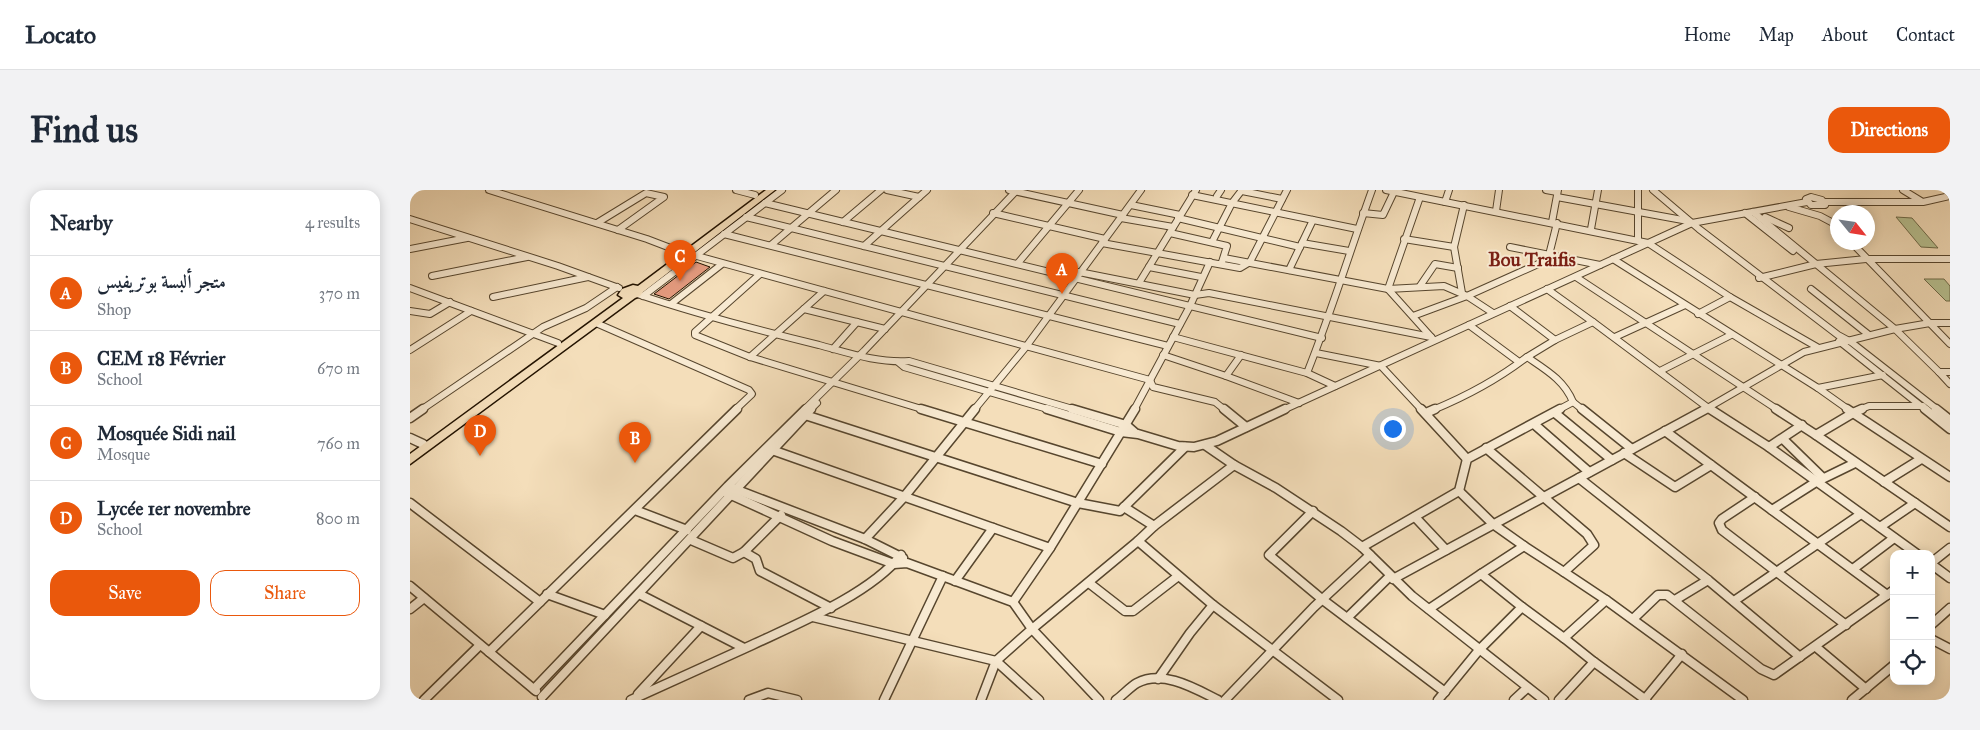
<!DOCTYPE html>
<html lang="en">
<head>
<meta charset="utf-8">
<style>
	body { margin:0; font-family:"IM FELL Great Primer",Amiri,serif; background:#f2f2f3; color:#1f2937 }
	.controls { position:absolute; right:15px; bottom:15px; display:grid; overflow:hidden; border-radius:10px; box-shadow:0 2px 12px #0003 }
	.controls button { width:45px; height:45px; display:grid; place-items:center; padding:0; border:0; border-bottom:1px solid #e0e1e3; background:#fff; color:#1f2937; font:25px sans-serif }
	.compass { position:absolute; left:1420px; top:15px; width:45px; height:45px; border-radius:50%; background:#fff; box-shadow:0 2px 12px #0003; rotate:120deg }
	.you { position:absolute; left:982px; top:238px; width:18px; height:18px; margin:-12px; border:4px solid #fff; border-radius:50%; background:#1a73e8; box-shadow:0 0 0 8px #1a73e833 }
	.badge { display:grid; place-items:center; width:32px; height:32px; border-radius:50%; background:#ea580c; color:#fff; font-size:16px; font-weight:700 }
	.pin { position:absolute; translate:-50% -41px; filter:drop-shadow(0 1px 2px #0008) }
	.pin::after { content:''; position:absolute; top:26px; width:18px; height:15px; background:inherit; clip-path:polygon(0 0,100% 0,50% 100%) }
	.list { margin:0; padding:0; list-style:none }
	h2 { display:flex; justify-content:space-between; align-items:center; height:65px; margin:0; padding:0 20px; font-size:21px }
	h2 small { font-size:16px; font-weight:400; color:#747a83 }
	.list li { display:grid; grid-template-columns:32px 1fr auto; gap:15px; align-items:center; box-sizing:border-box; height:75px; padding:0 20px; border-top:1px solid #e0e1e3 }
	.list b { display:block; font-size:19px; white-space:nowrap }
	.list p { margin:0; font-size:16px; white-space:nowrap; color:#747a83 }
	.list em { font-size:16px; font-style:normal; color:#747a83 }
	.actions { display:flex; gap:10px; padding:15px 20px }
	.actions a { flex:1; padding:11px 0; border:1px solid #ea580c; border-radius:15px; text-align:center; font-size:18px; color:#ea580c }
	.actions .main { background:#ea580c; color:#fff }
	.icon { flex:none; width:28px; height:28px; fill:none; stroke:currentColor; stroke-width:2; stroke-linecap:round; stroke-linejoin:round }
	.map { position:relative; flex:none; width:1540px; height:510px; overflow:hidden; border-radius:15px }
	header { display:flex; align-items:center; gap:30px; box-sizing:border-box; height:70px; padding:0 25px; background:#fff; border-bottom:1px solid #e0e1e3 }
	header strong { font-size:24px }
	nav { display:flex; gap:28px; margin-inline-start:auto; font-size:18px }
	.intro { display:flex; align-items:center; justify-content:space-between; box-sizing:border-box; height:120px; padding:0 30px }
	h1 { margin:0; font-size:35px }
	.button { padding:12px 22px; border-radius:15px; background:#ea580c; color:#fff; font-size:18px; font-weight:700 }
	main { display:flex; gap:30px; padding:0 30px }
	aside { flex:1; background:#fff; border-radius:15px; box-shadow:0 2px 12px #0003 }
	.map>svg:first-child { display:block }
	.green { fill:#b8c292; stroke:#6e6a49 }
	.building { fill:#e39a7e; stroke:#231300 }
	.lines { fill:none; stroke-linecap:round; stroke-linejoin:round }
	.minor-far1-casing { stroke:#57462e; stroke-width:8 }
	.minor-casing { stroke:#57462e; stroke-width:11 }
	.highway-casing { stroke:#231300; stroke-width:3 }
	.minor-far1 { stroke:#f8ead2; stroke-width:6 }
	.minor { stroke:#f8ead2; stroke-width:8 }
	.highway { fill:#f4deba; fill-rule:evenodd }
	.labels { text-anchor:middle; dominant-baseline:central; stroke-width:4; stroke-linejoin:round; paint-order:stroke }
	.neighbourhood-label { font-size:19px; font-weight:bold; fill:#7a1f14; stroke:#f8ead2 }
</style>
</head>
<body>
<header>
<strong>Locato</strong>
<nav><a>Home</a><a>Map</a><a>About</a><a>Contact</a></nav>
</header>
<div class="intro"><h1>Find us</h1><a class="button">Directions</a></div>
<main>
<aside>
<h2>Nearby<small>4 results</small></h2>
<ul class="list">
<li><span class="badge">A</span><div><b>متجر ألبسة بوتريفيس</b><p>Shop</p></div><em>370 m</em></li>
<li><span class="badge">B</span><div><b>CEM 18 Février</b><p>School</p></div><em>670 m</em></li>
<li><span class="badge">C</span><div><b>Mosquée Sidi nail</b><p>Mosque</p></div><em>760 m</em></li>
<li><span class="badge">D</span><div><b>Lycée 1er novembre</b><p>School</p></div><em>800 m</em></li>
</ul>
<div class="actions"><a class="main">Save</a><a>Share</a></div>
</aside>
<div class="map">
<svg width="1540" height="510" viewBox="0 0 1540 510">
	<rect width="100%" height="100%" fill="#f4deba"/>
	<filter id="stains"><feTurbulence type="fractalNoise" baseFrequency=".004" numOctaves="4"/><feColorMatrix values="0 0 0 0 .2 0 0 0 0 .09 0 0 0 0 .02 0 0 0 .5 -.17"/></filter>
	<radialGradient id="worn" r=".72"><stop offset=".6" stop-color="#630" stop-opacity="0"/><stop offset="1" stop-color="#630" stop-opacity=".3"/></radialGradient>
	<g class="green">
		<polygon points="1486,27 1502,28 1528,58 1511,57"/>
		<polygon points="1514,89 1534,89 1540,96 1540,111 1536,111"/>
	</g>
	<polygon class="building" points="286,72 300,77 259,109 244,104"/>
	<g class="lines">
		<g class="minor-far1-casing">
			<g id="minor-far1">
				<polyline points="79,0 237,49 271,62"/>
				<polyline points="326,0 345,5"/>
				<polyline points="477,0 509,7"/>
				<polyline points="599,0 713,25"/>
				<polyline points="976,0 1238,53 1320,107"/>
				<polyline points="1136,0 1147,2"/>
				<polyline points="1228,0 1228,49"/>
				<polyline points="1243,0 1289,39 1428,145 1441,152 1528,220"/>
				<polyline points="1493,0 1511,11"/>
				<polyline points="832,1 872,9"/>
				<polyline points="782,5 947,39"/>
				<polyline points="807,6 811,0"/>
				<polyline points="1147,7 1278,31"/>
				<polygon points="1401,7 1412,10 1415,15 1401,15 1396,9"/>
				<polyline points="1035,12 1039,0"/>
				<polyline points="1414,12 1513,12 1540,6"/>
				<polyline points="355,13 912,148"/>
				<polyline points="721,15 770,25"/>
				<polyline points="1379,17 1410,26 1425,34"/>
				<polyline points="1086,21 1089,0"/>
				<polyline points="1343,22 1485,139 1529,182 1540,182"/>
				<polyline points="583,23 695,49"/>
				<polyline points="953,23 973,25 984,2"/>
				<polyline points="1335,23 1383,61"/>
				<polyline points="336,27 770,134"/>
				<polyline points="1355,27 1379,38"/>
				<polyline points="711,28 763,37"/>
				<polyline points="768,28 890,57"/>
				<polyline points="0,29 148,76 209,98"/>
				<polyline points="433,32 471,0"/>
				<polyline points="1142,32 1148,0"/>
				<polyline points="187,33 236,3 254,7 208,40"/>
				<polyline points="1181,39 1188,0"/>
				<polyline points="760,43 817,56 812,72"/>
				<polyline points="314,44 758,156"/>
				<polyline points="994,49 1044,57"/>
				<polyline points="802,52 822,13 832,0"/>
				<polyline points="1441,52 1540,154"/>
				<polyline points="692,53 830,78 840,72 877,0"/>
				<polyline points="892,53 939,61"/>
				<polyline points="361,55 426,0"/>
				<polyline points="454,56 517,0"/>
				<polyline points="1100,57 1190,75"/>
				<polyline points="0,59 57,48"/>
				<polyline points="1139,65 1147,33"/>
				<polyline points="287,66 740,190"/>
				<polyline points="814,68 978,99 1034,96 1057,106 1083,123"/>
				<polyline points="1203,69 1408,198 1473,185"/>
				<polyline points="608,73 669,0"/>
				<polyline points="739,77 791,87"/>
				<polyline points="879,80 903,30"/>
				<polyline points="669,82 785,105 799,103 1021,147"/>
				<polyline points="350,84 285,142 285,145 340,167 515,220"/>
				<polyline points="22,86 117,67"/>
				<polyline points="1166,87 1368,220"/>
				<polyline points="1349,88 1406,74 1456,69 1540,69"/>
				<polyline points="729,93 786,0"/>
				<polyline points="1010,96 1025,74 1048,78"/>
				<polyline points="0,98 148,153"/>
				<polyline points="978,99 1010,7"/>
				<polyline points="978,99 1022,148"/>
				<polyline points="1401,99 1459,145"/>
				<polyline points="1052,103 1044,57 1054,15"/>
				<path d="M227 104C287 124 347 140 409 155 439 163 467 173 499 171L666 220"/>
				<polyline points="233,106 372,0"/>
				<polyline points="83,107 178,87"/>
				<polyline points="261,114 312,74"/>
				<polyline points="1100,116 1145,150"/>
				<polyline points="394,119 475,139"/>
				<polyline points="0,121 20,124 40,112"/>
				<polyline points="1288,124 1320,107 1407,157"/>
				<polyline points="1003,126 1057,106 1146,66"/>
				<polyline points="1183,132 1301,220"/>
				<polyline points="186,133 339,200 342,204 325,220"/>
				<polyline points="1059,135 1109,172"/>
				<polyline points="763,147 897,183 925,196"/>
				<polyline points="1205,147 1275,115"/>
				<polyline points="1429,151 1516,220"/>
				<polyline points="423,159 447,132"/>
				<polyline points="0,160 61,121"/>
				<polyline points="906,163 971,176 1012,220"/>
				<polyline points="753,165 816,186 831,165"/>
				<polyline points="340,167 414,101"/>
				<polyline points="1117,167 1145,150 1183,132 1137,99"/>
				<polyline points="488,172 494,177 641,220"/>
				<polyline points="1250,181 1321,145"/>
				<polyline points="1529,182 1540,194"/>
				<path d="M897 183C921 123 940 61 962 0"/>
				<polyline points="816,186 889,213"/>
				<polyline points="740,190 743,197 805,212 815,220"/>
				<polyline points="1408,198 1439,220"/>
				<polyline points="1163,212 1173,220"/>
				<polyline points="11,220 133,137 176,118 207,97"/>
				<polyline points="394,220 454,161 607,0"/>
				<polyline points="400,220 407,213"/>
				<polyline points="564,220 615,158 731,0"/>
				<polyline points="724,220 780,116 800,72"/>
				<polyline points="873,220 1282,33 1397,12"/>
				<path d="M1023 220C1057 206 1087 190 1117 167 1136 180 1154 190 1163 212L1148 220"/>
				<polyline points="1294,220 1394,162 1485,139 1520,133 1540,133"/>
				<polyline points="1449,220 1459,216 1513,216"/>
			</g>
		</g>
		<g class="minor-casing">
			<g id="minor">
				<polyline points="511,219 692,274"/>
				<polyline points="637,219 711,242 728,244 768,256 784,257 807,251 875,219"/>
				<polyline points="662,219 716,235 724,242"/>
				<polyline points="814,219 836,237"/>
				<polyline points="1011,219 1057,269"/>
				<polyline points="1172,219 1222,259"/>
				<polyline points="1300,219 1359,257 1392,235"/>
				<polyline points="1366,219 1406,245 1443,223 1437,219"/>
				<polyline points="1452,219 1443,223 1540,287"/>
				<polyline points="1515,219 1540,239"/>
				<polyline points="1526,219 1540,230"/>
				<polyline points="1016,223 1025,219"/>
				<polyline points="1145,223 1202,270"/>
				<polyline points="392,224 668,313 710,321 775,257"/>
				<polyline points="0,228 13,219"/>
				<polyline points="1124,234 1179,282"/>
				<polyline points="1255,241 1477,405"/>
				<polyline points="1406,245 1540,337"/>
				<polyline points="0,248 13,254"/>
				<polyline points="1373,249 1413,288"/>
				<polyline points="1359,257 1507,364"/>
				<polyline points="1076,258 1177,344 1184,355 1154,382 1114,356"/>
				<polyline points="362,260 640,358"/>
				<polyline points="1214,263 1265,297 1301,275"/>
				<polyline points="824,275 866,298 931,341 952,357 1002,406 1134,510"/>
				<polyline points="1169,288 1298,390 1390,467"/>
				<polyline points="1474,292 1511,269"/>
				<polyline points="322,298 455,349 493,368"/>
				<polyline points="1049,301 1083,334 1114,356 1071,384"/>
				<polyline points="317,303 422,351 484,374 497,373 603,412 622,439 586,471 571,510"/>
				<polyline points="1345,307 1312,329 1309,333 1312,340 1436,435"/>
				<polyline points="0,313 130,412"/>
				<polyline points="714,317 744,336 824,275 795,255"/>
				<polyline points="225,320 277,340"/>
				<polyline points="1362,320 1406,292 1445,273"/>
				<polyline points="903,321 859,365 913,410 1035,502"/>
				<polyline points="1005,327 1036,360"/>
				<polyline points="744,336 728,351 803,415 928,510"/>
				<polyline points="1470,337 1505,313"/>
				<polyline points="455,349 494,307 565,219"/>
				<polyline points="281,350 323,368 334,362 371,325"/>
				<polyline points="952,357 1049,301 1057,269 1150,219"/>
				<polyline points="334,362 346,369 350,381 421,418"/>
				<polyline points="1521,373 1540,358"/>
				<polyline points="1521,374 1540,388"/>
				<polyline points="1443,379 1484,348"/>
				<polyline points="983,389 1296,219"/>
				<polyline points="545,391 583,338"/>
				<polyline points="679,393 715,421 723,421 767,387"/>
				<polyline points="0,396 126,501"/>
				<polyline points="137,404 195,425"/>
				<polyline points="229,404 334,458"/>
				<polyline points="1196,410 1333,510"/>
				<polyline points="1265,410 1298,390"/>
				<polyline points="1324,411 1451,324"/>
				<polyline points="603,412 640,358 725,219"/>
				<polyline points="1112,417 1154,448 1196,410 1154,382"/>
				<polyline points="0,419 14,408"/>
				<polyline points="1019,419 1071,384 1112,417 1069,460 1028,510"/>
				<polyline points="403,427 586,471 629,510"/>
				<polyline points="937,428 980,386"/>
				<polyline points="1223,429 1248,405 1257,405 1351,479 1364,485 1484,400"/>
				<polyline points="1521,435 1540,418"/>
				<polyline points="1521,449 1540,459"/>
				<polyline points="1406,457 1456,499"/>
				<polyline points="79,462 327,219"/>
				<polyline points="1184,472 1236,510"/>
				<polyline points="748,489 780,443 803,415"/>
				<polyline points="124,499 318,296 396,219"/>
				<polyline points="228,504 291,436"/>
				<polyline points="132,507 401,219"/>
				<polyline points="1235,509 1272,464"/>
				<polyline points="14,510 70,455"/>
				<path d="M221 510C261 492 302 473 342 455 387 434 460 404 491 365"/>
				<polyline points="339,510 358,503 387,510"/>
				<polyline points="474,510 533,386"/>
				<polyline points="689,510 622,439 728,351"/>
				<path d="M706 510C713 505 720 497 727 493 753 479 786 499 808 510"/>
				<polyline points="815,510 904,417 960,365"/>
				<polyline points="1104,510 1117,498"/>
				<polyline points="1149,510 1184,472 1154,448"/>
				<polyline points="1442,510 1484,475"/>
			</g>
		</g>
		<g class="highway-casing">
			<polygon id="highway" points="356,0 365,0 233,102 230,106 225,108 0,274 0,264 213,108 208,105 212,99 223,95 228,96"/>
		</g>
		<use href="#minor-far1" class="minor-far1"/>
		<use href="#minor" class="minor"/>
		<use href="#highway" class="highway"/>
	</g>
	<g class="labels">
		<g class="neighbourhood-label">
			<text x="1122" y="69">Bou Traifis</text>
		</g>
	</g>
	<rect width="100%" height="100%" filter="url(#stains)"/>
	<rect width="100%" height="100%" fill="url(#worn)"/>
</svg>
<div class="controls">
<button>+</button>
<button>−</button>
<button><svg class="icon" aria-label="locate" viewBox="0 0 24 24"><circle cx="12" cy="12" r="6"/><path d="M12 2v4M12 18v4M2 12h4M18 12h4"/></svg></button>
</div>
<svg class="compass" viewBox="-18 -18 36 36"><path d="M0-13l5 13h-10z" fill="#e53935"/><path d="M0 13l5-13h-10z" fill="#747a83"/></svg>
<div class="you"></div>
<div class="pin badge" style="left:652px;top:104px">A</div>
<div class="pin badge" style="left:225px;top:273px">B</div>
<div class="pin badge" style="left:270px;top:91px">C</div>
<div class="pin badge" style="left:70px;top:266px">D</div>
</div>
</main>
</body>
</html>
